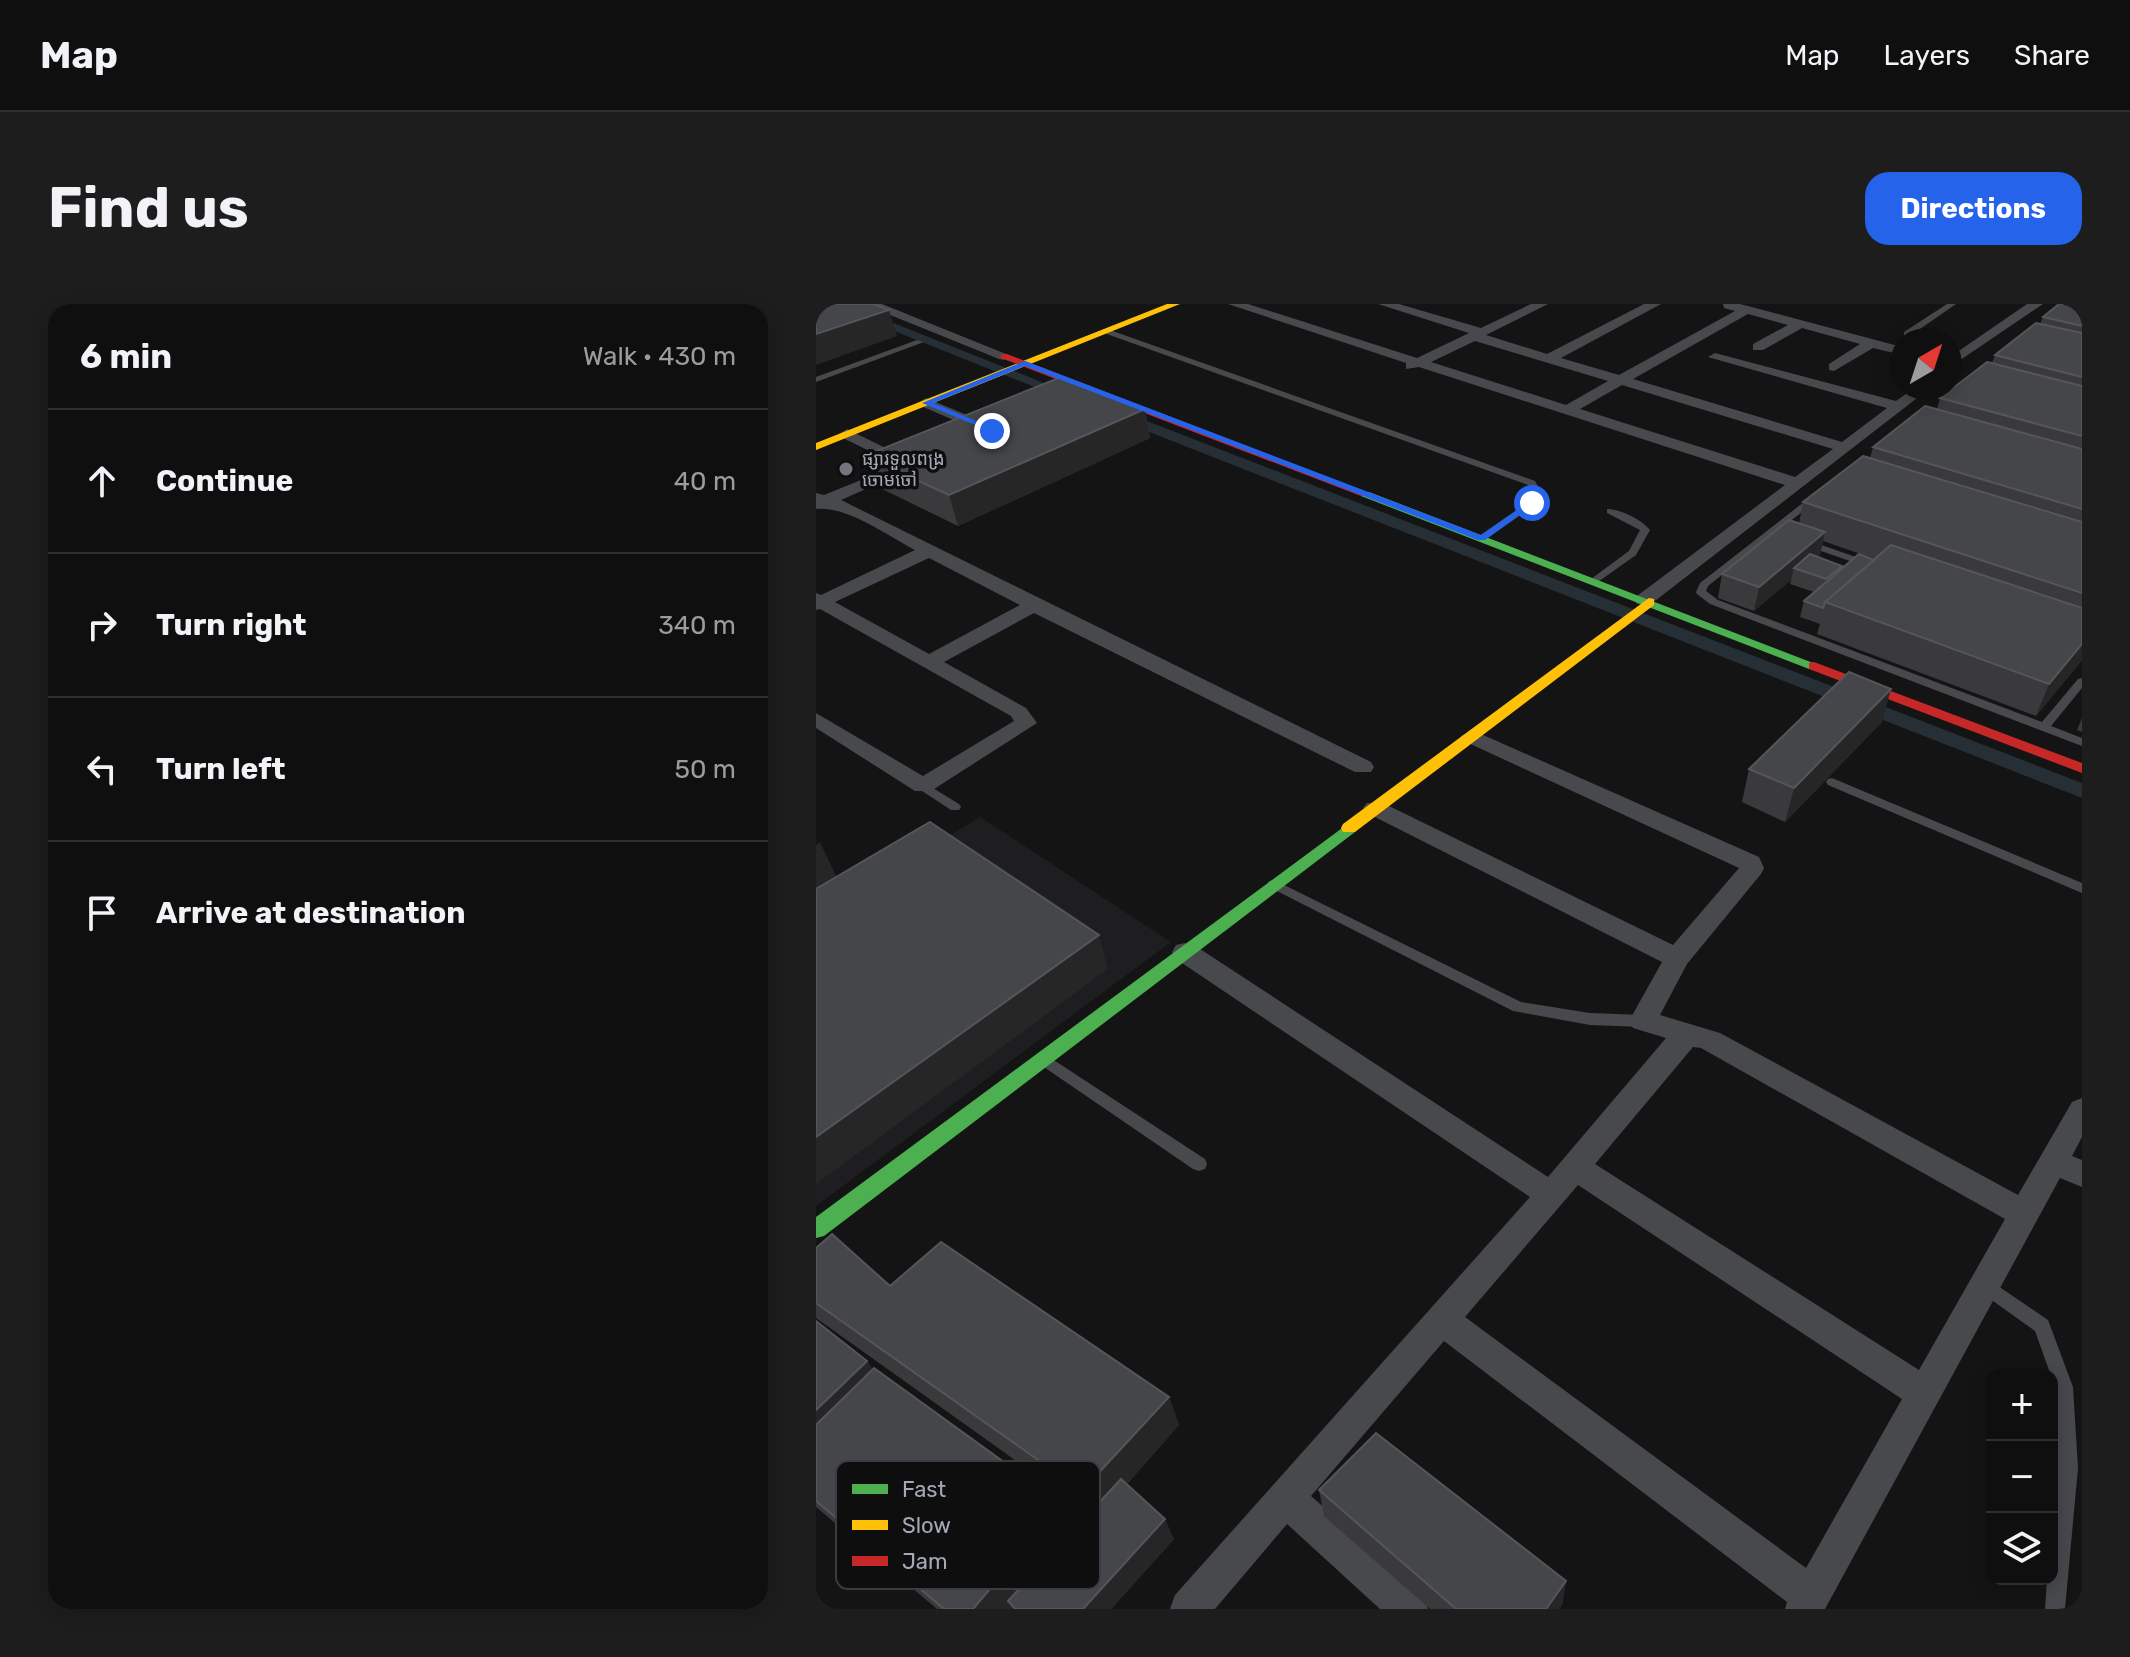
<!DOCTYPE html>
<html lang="en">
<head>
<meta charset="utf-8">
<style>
	body { margin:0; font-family:Rubik,"Noto Sans Khmer",sans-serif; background:#1d1d1d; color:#f1f3f6 }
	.controls { position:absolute; right:24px; bottom:24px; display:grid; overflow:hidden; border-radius:16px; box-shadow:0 4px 20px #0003 }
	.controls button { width:72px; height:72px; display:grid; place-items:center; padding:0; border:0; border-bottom:2px solid #2f2f2f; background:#0f0f0f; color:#f1f3f6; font:40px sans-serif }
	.compass { position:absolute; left:1074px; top:24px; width:72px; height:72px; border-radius:50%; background:#0f0f0f; box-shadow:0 4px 20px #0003; rotate:39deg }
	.stop { position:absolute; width:24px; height:24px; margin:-18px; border:6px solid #2563eb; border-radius:50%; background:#fff }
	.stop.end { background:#2563eb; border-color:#fff; box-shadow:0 2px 8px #0008 }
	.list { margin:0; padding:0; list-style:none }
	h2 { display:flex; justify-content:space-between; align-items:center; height:104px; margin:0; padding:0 32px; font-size:34px }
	h2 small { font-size:26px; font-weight:400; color:#9b9c9e }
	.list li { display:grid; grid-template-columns:52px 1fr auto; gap:24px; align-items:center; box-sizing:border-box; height:144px; padding:0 32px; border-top:2px solid #2f2f2f }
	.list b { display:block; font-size:30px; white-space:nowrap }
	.list em { font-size:26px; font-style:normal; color:#9b9c9e }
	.icon { flex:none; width:44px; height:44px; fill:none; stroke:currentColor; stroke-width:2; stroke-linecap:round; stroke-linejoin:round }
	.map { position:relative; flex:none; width:1266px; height:1305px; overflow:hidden; border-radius:24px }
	header { display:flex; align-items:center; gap:48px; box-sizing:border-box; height:112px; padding:0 40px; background:#0f0f0f; border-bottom:2px solid #2f2f2f }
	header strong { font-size:38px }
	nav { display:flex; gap:44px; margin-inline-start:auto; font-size:28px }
	.intro { display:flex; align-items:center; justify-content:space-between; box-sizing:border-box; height:192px; padding:0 48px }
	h1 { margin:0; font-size:56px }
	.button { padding:20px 36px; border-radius:24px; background:#2563eb; color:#fff; font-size:28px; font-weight:700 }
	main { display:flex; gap:48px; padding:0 48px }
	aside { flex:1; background:#0f0f0f; border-radius:24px; box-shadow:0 4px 20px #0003 }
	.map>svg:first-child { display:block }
	.built { fill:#1e1e20 }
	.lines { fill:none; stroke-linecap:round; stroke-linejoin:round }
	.canal { fill:#262f36; fill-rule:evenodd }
	.lane { fill:#48494d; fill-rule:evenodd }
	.street { fill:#48494d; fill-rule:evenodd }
	.fast { fill:#4caf50; fill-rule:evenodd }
	.slow { fill:#ffc107; fill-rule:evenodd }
	.jam { fill:#c62828; fill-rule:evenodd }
	.wall { fill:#3a3a3c; fill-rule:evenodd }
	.shaded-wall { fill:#262627 }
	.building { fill:#454649; stroke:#54565a; stroke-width:2 }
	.route { fill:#2563eb }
	.poi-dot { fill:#72757d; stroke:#0e0e0f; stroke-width:3 }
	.labels { text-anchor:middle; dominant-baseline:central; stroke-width:7; stroke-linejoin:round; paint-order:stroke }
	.far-poi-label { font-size:18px; fill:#a4a9b6; stroke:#0e0e0f; text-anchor:start }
	.key { fill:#0e0e0f; stroke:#3b3c41; stroke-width:2 }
	.key-label { font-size:22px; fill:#a4a9b6 }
</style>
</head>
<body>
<header>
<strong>Map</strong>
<nav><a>Map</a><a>Layers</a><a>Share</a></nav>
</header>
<div class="intro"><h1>Find us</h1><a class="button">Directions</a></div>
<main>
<aside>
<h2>6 min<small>Walk · 430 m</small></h2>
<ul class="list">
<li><svg class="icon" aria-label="ahead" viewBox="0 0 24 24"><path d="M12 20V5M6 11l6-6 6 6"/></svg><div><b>Continue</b></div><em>40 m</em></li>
<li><svg class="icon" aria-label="right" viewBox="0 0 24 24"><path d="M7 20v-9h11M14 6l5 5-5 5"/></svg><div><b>Turn right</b></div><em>340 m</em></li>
<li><svg class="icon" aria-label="left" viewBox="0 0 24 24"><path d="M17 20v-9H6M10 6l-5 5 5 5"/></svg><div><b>Turn left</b></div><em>50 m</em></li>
<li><svg class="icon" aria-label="arrive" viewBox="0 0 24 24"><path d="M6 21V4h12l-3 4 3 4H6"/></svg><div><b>Arrive at destination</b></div></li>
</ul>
</aside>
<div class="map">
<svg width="1266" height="1305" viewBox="0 0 1266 1305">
	<rect width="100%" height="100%" fill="#141414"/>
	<polygon class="built" points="164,513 355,638 0,902 0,613"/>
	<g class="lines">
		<g class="canal">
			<polygon points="11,0 30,0 263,93 256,97 251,96"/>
			<polygon points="300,105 1266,479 1266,494 295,113 295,107"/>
		</g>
		<g class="lane">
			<polygon points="1131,0 1140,0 1094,32 1088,32 1088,28"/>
			<polygon points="291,25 719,177 725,188 719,201 669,236 663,236 663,232 712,198 715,188 712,181 288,29 287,27"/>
			<polygon points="101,36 108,38 0,78 0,73"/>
			<polygon points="997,191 1005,193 892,282 890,287 902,296 1226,418 1262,375 1266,374 1266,384 1235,422 1266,434 1266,442 894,300 881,290 880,288 884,279"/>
			<path d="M791 205C804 205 825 215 834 226L820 251 779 280 775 279V275L813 247 824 226 791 209Z"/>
			<polygon points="991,236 1057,259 1059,261 1051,263 988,241 986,239"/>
			<polygon points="1016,474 1266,579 1266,589 1012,481 1010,478 1012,475"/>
			<polygon points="107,478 143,500 145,503 143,506 135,506 103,485 101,482 103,479"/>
			<polygon points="458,576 705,698 774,709 827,711 832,713 834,717 832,721 827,723 774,721 697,707 453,583 451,580 453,577"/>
			<polygon points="227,749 389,855 391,860 389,865 383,867 377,865 222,759 219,755 222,751"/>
			<polygon points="1169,973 1232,1016 1257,1083 1262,1164 1249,1305 1229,1305 1231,1275 1236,1275 1236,1228 1242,1164 1239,1083 1219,1027 1163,987 1160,981 1163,975"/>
		</g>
		<g class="street">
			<polygon points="47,0 66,0 195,52 188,56 183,55"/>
			<path d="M412 0H432L601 54 653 29 562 0H583L665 24 715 0H732L670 31 731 50 828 0H845L745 54 803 71 919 7 908 4 907 0H924L1086 43V51L1057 44 1018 67 1013 66V60L1044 40 986 24 947 46H937V40L972 21 932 10 817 75 1026 138 1071 104 892 53 899 49 1080 97 1098 84H1114L835 300H821L819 296 821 292 969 181 603 63 590 65V59ZM659 37 792 77 750 101 615 58ZM806 81 1017 145 979 173 764 105Z"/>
			<polygon points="1211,0 1227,0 1134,63 1134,53"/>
			<polygon points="110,94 182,124 184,127 182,130 170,130 105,102 102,99"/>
			<path d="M31 125 104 161 25 196 555 458 558 463 555 468H539L218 309 128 358 210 404 221 419 115 487H99L0 424V409L107 472 198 417 195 412 4 305 0 306V289L5 291 99 246C70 231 32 202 0 205V189L8 191 82 161 25 133 23 130ZM113 254 204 301 113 350 19 298Z"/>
			<path d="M656 426 943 553 948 564 945 570 871 660 844 711 904 729 1202 891 1256 798 1266 794V833L1256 852 1266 856V883L1244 874 1009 1305H969L971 1298 628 1037 495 1192 607 1291 612 1305H564L471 1220 399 1305H354L359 1291 714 893 360 655 356 648 360 641 369 639 378 641 732 873 850 734 817 724 813 717 846 658 551 509 547 504 551 499H567L857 641 923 564 648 437 645 432ZM877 743 885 744 1189 915 1103 1066 779 860ZM762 881 1086 1095 990 1264 649 1013Z"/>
		</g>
		<g class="fast">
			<polygon points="545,188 553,188 1005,362 1003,365 993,365 545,192"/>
			<polygon points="533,519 541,524 539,528 8,932 0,934 0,913"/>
		</g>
		<g class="slow">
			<polygon points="351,0 364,0 0,146 0,139"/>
			<polygon points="833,294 838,295 838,301 539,528 527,528 525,524 527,520"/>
		</g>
		<g class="jam">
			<polygon points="185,50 191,50 555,190 545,192 185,54"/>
			<polygon points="998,358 1266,459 1266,469 993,365 993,359"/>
		</g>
	</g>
	<g class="wall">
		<path d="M1266 0V356L1220 412 1001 330 1004 320 984 313 988 297 998 288 974 280 975 276 938 307 902 294 906 270 983 219 987 198 1054 154 1057 143 1121 105 1124 94 1176 59 1179 51 1224 20 1227 13ZM1007 237 1059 255 1025 265 1026 262 1002 253 1004 251Z"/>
		<polygon points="329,105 334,134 142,222 58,181 48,152"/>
		<polygon points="1266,414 1266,428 1261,426"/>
		<polygon points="1066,418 969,518 926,498 933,465"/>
		<polygon points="0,944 74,982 353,1093 363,1121 311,1180 358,1235 295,1305 198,1305 197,1303 195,1305 121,1305 0,1203 0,1017 51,1057 56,1065 246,1200 260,1224 273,1209 0,1014"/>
		<polygon points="503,1186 750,1277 746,1301 743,1305 614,1305 508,1212"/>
	</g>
	<g class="shaded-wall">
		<polygon points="73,6 81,32 0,61 0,30"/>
		<polygon points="329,105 334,134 142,222 133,191"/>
		<polygon points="1009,228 1004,251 986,267 978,264 975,276 938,307 943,283"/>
		<polygon points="1026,262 1022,278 1006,291 1010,275"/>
		<polygon points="1266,340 1266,356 1220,412 1233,380"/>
		<polygon points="1075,385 1066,418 969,518 978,484"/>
		<polygon points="4,538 20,572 0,584 0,541"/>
		<polygon points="283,631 292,665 0,880 0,833"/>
		<polygon points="51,1057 71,1086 0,1158 0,1106"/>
		<polygon points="353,1093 363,1121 281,1214 266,1187"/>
		<polygon points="246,1200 261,1226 192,1297 197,1303 195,1305 157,1305"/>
		<polygon points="349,1215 358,1235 295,1305 267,1305"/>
		<polygon points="750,1277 746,1301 743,1305 730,1305"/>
	</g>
	<g class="building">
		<polygon points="0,0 58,0 73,6 0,30"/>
		<polygon points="1243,0 1266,0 1266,22 1227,13"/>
		<polygon points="1220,19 1266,29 1266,73 1179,51"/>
		<polygon points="1171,58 1266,82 1266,132 1124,94"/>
		<polygon points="245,73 329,105 133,191 48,152"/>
		<polygon points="1109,102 1266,145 1266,205 1057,143"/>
		<polygon points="1047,152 1266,218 1266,289 987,198"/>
		<polygon points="973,216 1009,228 943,283 906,270"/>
		<polygon points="1075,241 1266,304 1266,340 1233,380 1009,298"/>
		<polygon points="994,250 1026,262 1010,275 978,264"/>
		<polygon points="1043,250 1058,256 1009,298 1007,304 988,297"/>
		<polygon points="1033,368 1075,385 978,484 933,465"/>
		<polygon points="114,518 283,631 0,833 0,585"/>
		<polygon points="16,930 74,982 125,938 353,1093 266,1187 0,999 0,944"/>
		<polygon points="0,1017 51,1057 0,1106"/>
		<polygon points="58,1064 246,1200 157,1305 128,1305 0,1197 0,1121"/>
		<polygon points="560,1129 750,1277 730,1305 640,1305 503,1186"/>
		<polygon points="305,1175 349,1215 267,1305 199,1305 192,1297"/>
	</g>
	<polygon class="route" points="209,57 665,231 713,198 720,199 669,236 662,236 209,62 117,99 179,125 179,129 106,99"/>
	<circle class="poi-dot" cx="30" cy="165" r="8"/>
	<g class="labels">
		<g class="far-poi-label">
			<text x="46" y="155">ផ្សារទួលពង្រ<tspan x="46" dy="21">ចោមចៅ</tspan></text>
		</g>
	</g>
	<rect x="20" y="1157" width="264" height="128" rx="12" class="key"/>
	<rect x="36" y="1180" width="36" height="10" fill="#4caf50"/>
	<rect x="36" y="1216" width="36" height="10" fill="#ffc107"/>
	<rect x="36" y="1252" width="36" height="10" fill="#c62828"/>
	<g class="key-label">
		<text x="86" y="1193">Fast</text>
		<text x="86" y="1229">Slow</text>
		<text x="86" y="1265">Jam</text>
	</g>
</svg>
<div class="controls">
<button>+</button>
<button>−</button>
<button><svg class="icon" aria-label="layers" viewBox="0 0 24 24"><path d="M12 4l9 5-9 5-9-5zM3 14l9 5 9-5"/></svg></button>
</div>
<svg class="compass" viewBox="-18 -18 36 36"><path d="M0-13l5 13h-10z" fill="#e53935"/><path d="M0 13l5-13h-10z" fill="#9b9c9e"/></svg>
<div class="stop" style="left:716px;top:199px"></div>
<div class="stop end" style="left:176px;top:127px"></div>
</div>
</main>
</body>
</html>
